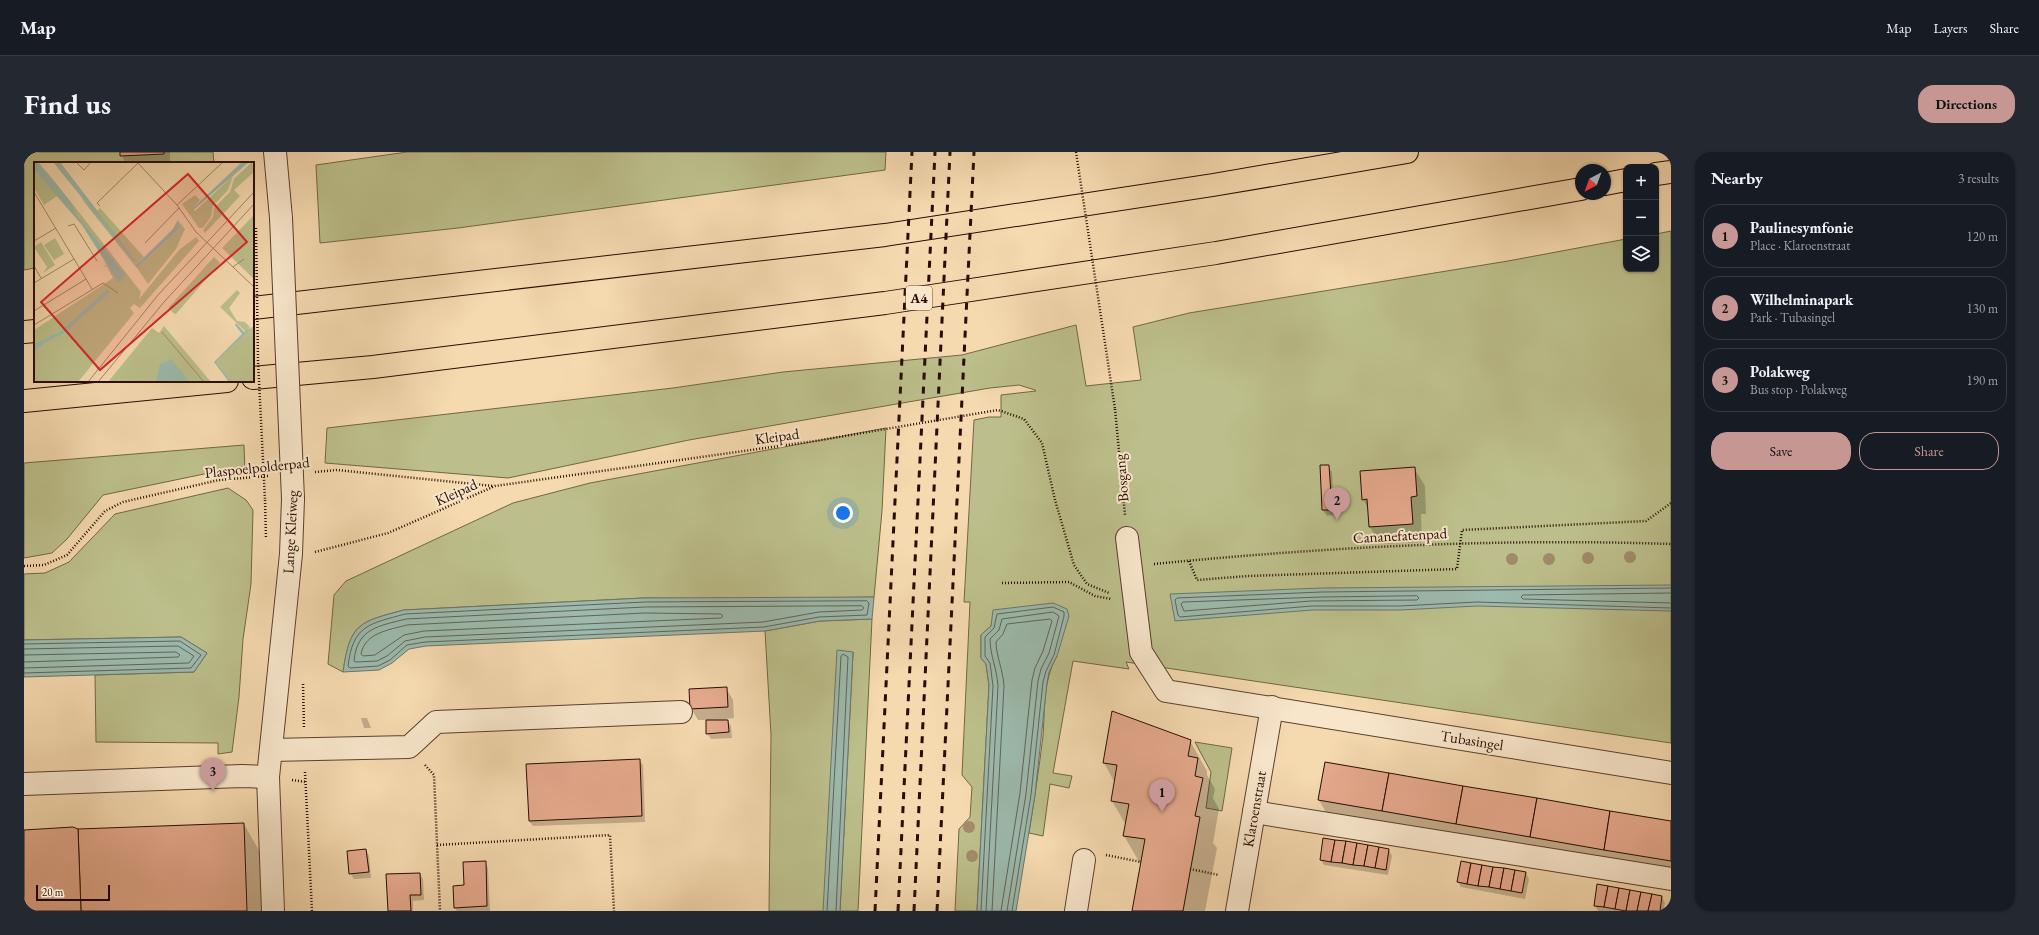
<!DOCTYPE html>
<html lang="en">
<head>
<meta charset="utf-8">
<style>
	body { margin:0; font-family:"EB Garamond",serif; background:#242831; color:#f1f3f6 }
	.controls { position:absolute; right:12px; top:12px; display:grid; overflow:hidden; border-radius:8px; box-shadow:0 1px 3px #0004 }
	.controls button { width:36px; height:36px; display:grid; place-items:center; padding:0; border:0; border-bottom:1px solid #363941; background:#171b24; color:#f1f3f6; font:20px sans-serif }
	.compass { position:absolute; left:1551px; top:12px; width:36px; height:36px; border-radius:50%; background:#171b24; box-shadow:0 1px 3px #0004; rotate:221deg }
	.scale { position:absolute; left:12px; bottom:10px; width:74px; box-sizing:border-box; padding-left:4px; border:2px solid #290c01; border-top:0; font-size:11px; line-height:14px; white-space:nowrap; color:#290c01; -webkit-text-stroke:3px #f8e6cb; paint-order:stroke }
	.you { position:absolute; left:819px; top:361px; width:14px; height:14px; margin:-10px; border:3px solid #fff; border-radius:50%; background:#1a73e8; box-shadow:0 0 0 6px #1a73e833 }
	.badge { display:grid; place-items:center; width:26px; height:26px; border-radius:50%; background:#c59692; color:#111; font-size:13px; font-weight:700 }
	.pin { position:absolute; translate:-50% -33px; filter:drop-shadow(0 1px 2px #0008) }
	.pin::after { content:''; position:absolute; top:21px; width:14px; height:12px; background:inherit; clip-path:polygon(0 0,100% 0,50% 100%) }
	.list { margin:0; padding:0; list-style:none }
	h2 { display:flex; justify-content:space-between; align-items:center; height:52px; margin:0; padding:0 16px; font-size:17px }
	h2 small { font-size:13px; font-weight:400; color:#9ea1a6 }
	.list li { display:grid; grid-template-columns:26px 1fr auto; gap:12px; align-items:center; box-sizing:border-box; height:64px; margin:0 8px 8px; padding:0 8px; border:1px solid #363941; border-radius:16px }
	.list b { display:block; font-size:15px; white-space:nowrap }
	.list p { margin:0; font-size:13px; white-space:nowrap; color:#9ea1a6 }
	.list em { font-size:13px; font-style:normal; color:#9ea1a6 }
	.actions { display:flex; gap:8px; padding:12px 16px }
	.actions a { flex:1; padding:9px 0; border:1px solid #c59692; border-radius:16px; text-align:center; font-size:14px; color:#c59692 }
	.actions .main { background:#c59692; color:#111 }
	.icon { flex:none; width:22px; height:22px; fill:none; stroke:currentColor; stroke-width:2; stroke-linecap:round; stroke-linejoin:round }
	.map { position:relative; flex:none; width:1647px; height:759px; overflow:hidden; border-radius:16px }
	header { display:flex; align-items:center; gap:24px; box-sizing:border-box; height:56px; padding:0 20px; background:#171b24; border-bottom:1px solid #363941 }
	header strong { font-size:19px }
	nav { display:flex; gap:22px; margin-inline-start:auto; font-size:14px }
	.intro { display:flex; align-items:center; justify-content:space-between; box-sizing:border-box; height:96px; padding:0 24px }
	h1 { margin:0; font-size:28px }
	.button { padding:10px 18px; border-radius:16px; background:#c59692; color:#111; font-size:14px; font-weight:700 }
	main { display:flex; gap:24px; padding:0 24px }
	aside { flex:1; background:#171b24; border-radius:16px; box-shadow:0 1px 3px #0004 }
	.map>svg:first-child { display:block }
	.green { fill:#bcbf8b; stroke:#726646 }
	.water { fill:#9cbaad; stroke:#6e7468 }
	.shadow { fill:#0003 }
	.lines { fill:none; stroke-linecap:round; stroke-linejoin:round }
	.shore { stroke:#626357; stroke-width:1 }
	.building { fill:#e6aa8e; stroke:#290c01 }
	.minor-casing { stroke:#5c3f2c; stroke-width:24 }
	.highway-casing { stroke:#290c01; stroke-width:24 }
	.path { stroke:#290c01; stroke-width:2.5; stroke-dasharray:1 2; stroke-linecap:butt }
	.minor { stroke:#f8e6cb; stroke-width:22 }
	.highway { stroke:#f5d9af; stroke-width:22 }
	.rail { stroke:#290c01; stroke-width:3; stroke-dasharray:7 7; stroke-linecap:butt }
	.minor-bridge-casing { stroke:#5c3f2c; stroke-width:24; stroke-linecap:butt }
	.path-bridge { stroke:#290c01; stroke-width:2.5; stroke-dasharray:1 2; stroke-linecap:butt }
	.minor-bridge { stroke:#f8e6cb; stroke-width:22 }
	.tree { fill:#a18b6a }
	.labels { text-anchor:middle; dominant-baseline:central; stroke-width:4; stroke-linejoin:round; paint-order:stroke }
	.shield { fill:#f8e6cb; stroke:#674d3e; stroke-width:1 }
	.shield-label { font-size:14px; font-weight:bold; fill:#290c01 }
	.street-label { font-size:15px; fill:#290c01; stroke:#f8e6cb }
	.inset-road { fill:none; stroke:#a38769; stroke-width:1 }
	.view { fill:#d62828; fill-opacity:0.15; stroke:#d62828; stroke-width:2 }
	.inset-edge { fill:none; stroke:#290c01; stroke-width:2 }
</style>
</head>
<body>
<header>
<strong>Map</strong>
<nav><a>Map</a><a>Layers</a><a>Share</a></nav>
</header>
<div class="intro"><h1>Find us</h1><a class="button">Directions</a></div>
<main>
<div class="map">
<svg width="1647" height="759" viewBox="0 0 1647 759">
	<rect width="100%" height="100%" fill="#f5d9af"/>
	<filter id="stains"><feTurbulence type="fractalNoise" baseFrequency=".005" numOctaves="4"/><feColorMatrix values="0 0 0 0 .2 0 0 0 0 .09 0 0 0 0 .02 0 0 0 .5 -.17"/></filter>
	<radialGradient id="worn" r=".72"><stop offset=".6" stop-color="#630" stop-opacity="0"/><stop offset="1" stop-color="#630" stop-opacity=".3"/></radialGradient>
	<g class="green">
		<polygon points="0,0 189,0 190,11 11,11 11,116 0,118"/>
		<polygon points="383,0 862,0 861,18 434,76 296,91 292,13"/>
		<path d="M1647 79V591L1102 510 1105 517 1049 509 1029 621 1048 624 1045 636 1026 632 1019 684 1005 681C1010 649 1015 617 1019 584 1021 557 1019 528 1033 504L978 458H975L967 474 957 483V506L962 512 965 533 953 759H931L935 677 946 665 948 635 938 623 946 450H940L950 268 965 265H977V243L1012 239 1011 238 995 233 966 236 884 250 665 288 484 326 301 311 303 276 649 236 759 220 938 203 1052 173 1062 234 1117 228 1109 175 1165 161 1484 109 1602 87V117H1632V82Z"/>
		<path d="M862 276 858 359 850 445 739 447 620 446 380 458C335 470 326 471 319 520L304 512 310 443 322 429 489 351 566 331Z"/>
		<polygon points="220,293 221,320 180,322 79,343 43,387 28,401 0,406 0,311"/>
		<polygon points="204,336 222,348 229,358 227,432 219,487 215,545 208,600 194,602 194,591 72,590 71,523 170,520 183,501 157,485 0,488 0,422 21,421 45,410 91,362"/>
		<polygon points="848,467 834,759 816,759 829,500 808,759 745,759 747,583 741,479 796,469"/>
		<polygon points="1171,590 1208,596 1198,659 1182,656 1187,620"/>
	</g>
	<g class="water">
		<polygon points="1647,433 1647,459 1453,454 1376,458 1288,458 1151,469 1146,442 1297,436"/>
		<path d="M850 445 848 467 796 469 741 479 402 494 385 497 368 511 355 518 319 520C326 471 335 470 380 458L620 446Z"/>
		<polygon points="1029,451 1043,457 1045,464 1033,504 1025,520 1023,531 1011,643 992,759 953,759 965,533 962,512 957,506 957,483 967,474 969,458"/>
		<polygon points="157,485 183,501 170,520 0,525 0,488"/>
		<polygon points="813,498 829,500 816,759 799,759"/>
	</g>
	<g class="shadow">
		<polygon points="97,0 146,0 146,11 101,11"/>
		<polygon points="1297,314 1304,314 1308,320 1310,363 1303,364 1299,358"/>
		<polygon points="1390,316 1401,334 1402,362 1397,362 1398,390 1356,392 1346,375 1345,358 1339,347"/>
		<polygon points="702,536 709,548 710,566 702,567 707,574 708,586 687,587 683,581 683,568 674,568 667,556"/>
		<polygon points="337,566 343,566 347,576 340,576"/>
		<polygon points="1166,589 1183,619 1183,623 1191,637 1189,646 1195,657 1189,691 1193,696 1181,759 1109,759 1117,713 1100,684 1102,673 1088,649 1091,631 1080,611"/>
		<polygon points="615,608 619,613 621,670 509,674 505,669"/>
		<polygon points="1295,648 1647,671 1647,736 1312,678"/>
		<polygon points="220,672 241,709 243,759 0,759 0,679"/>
		<polygon points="342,698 345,704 347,726 330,727 326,721"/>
		<polygon points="1365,698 1368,704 1364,723 1300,713 1297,708"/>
		<polygon points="461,710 464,716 466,759 433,759 431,756 441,734"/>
		<polygon points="1502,721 1505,727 1501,747 1437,735 1434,730"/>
		<polygon points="396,722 399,727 400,748 389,749 389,759 365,759"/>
		<polygon points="1638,745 1641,751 1639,759 1574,759 1571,753"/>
	</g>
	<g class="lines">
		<g class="shore">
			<polyline points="1647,436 1298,440 1153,446 1151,448 1154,463 1156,465 1288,454 1376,454 1453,450 1647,456"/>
			<polyline points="1647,441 1499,443 1497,445 1499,447 1647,451"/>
			<polygon points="1393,444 1395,446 1393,448 1287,449 1160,459 1157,452 1159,450 1298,445"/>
			<path d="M843 449 845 451 843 463 795 465 740 475 401 490 383 493 366 508 354 514 326 516 324 514C329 473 345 472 381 462L621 450Z"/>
			<path d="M838 454 840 456 838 458 795 460 739 470 401 485 381 489 363 504 353 509 332 510 330 509C333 476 355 474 382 467L621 455Z"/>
			<path d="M621 461 697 462 699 464 697 466 400 479 380 483 351 503 339 504 337 502C341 481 364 478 383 473Z"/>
			<polyline points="0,492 156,489 177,503 167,516 0,521"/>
			<polyline points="0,497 154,494 170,504 165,511 0,516"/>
			<polyline points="0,503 152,500 156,503 154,505 0,510"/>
			<polyline points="803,759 817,504 819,502 824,505 812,759"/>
			<polyline points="957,759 969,534 966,511 961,504 961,485 970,476 973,462 1029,455 1040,460 1040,464 1030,503 1022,519 1019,530 1007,643 988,759"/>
			<path d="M962 759 974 534C973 517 966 503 966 487L975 478 978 467 1029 460 1035 464 1025 501 1017 517 1014 529 1002 642 983 759"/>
			<path d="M968 759 980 534C979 518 972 503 972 490L979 482 983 472 1026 467 1028 469 1019 499 1011 516 1008 528 996 641 977 759"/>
		</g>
	</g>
	<g class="building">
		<polygon points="96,0 140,0 140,2 96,4"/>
		<polygon points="1296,313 1305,313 1308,358 1298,358"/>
		<polygon points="1391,315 1393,344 1387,345 1389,372 1345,375 1343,347 1338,348 1336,319"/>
		<polygon points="703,535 704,555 666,557 665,537"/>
		<polygon points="1088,559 1167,588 1164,604 1174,606 1171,624 1179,626 1171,664 1176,665 1159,759 1108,759 1121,687 1099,684 1105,652 1087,649 1093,613 1079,611"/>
		<polygon points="682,568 704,568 705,580 682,582"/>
		<polygon points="616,607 618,664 505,669 502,612"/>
		<polygon points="1301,610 1365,621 1358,659 1294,648"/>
		<polygon points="1365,621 1439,634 1432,672 1358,659"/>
		<polygon points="1439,634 1513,646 1506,685 1432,672"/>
		<polygon points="1513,646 1586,659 1580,698 1506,685"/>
		<polygon points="1586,659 1647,669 1647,709 1580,698"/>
		<polygon points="220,671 223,759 57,759 54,677"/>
		<polygon points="49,675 54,677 57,759 0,759 0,678"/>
		<polygon points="1299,686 1311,688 1307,710 1296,708"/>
		<polygon points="1311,688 1322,689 1318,711 1307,710"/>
		<polygon points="1322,689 1333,691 1329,713 1318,711"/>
		<polygon points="1333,691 1344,693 1340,714 1329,713"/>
		<polygon points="1344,693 1355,695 1351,716 1340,714"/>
		<polygon points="1355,695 1365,697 1362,718 1351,716"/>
		<polygon points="342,697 345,720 325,722 323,699"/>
		<polygon points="462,709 463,754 430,756 429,734 440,733 439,710"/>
		<polygon points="1437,709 1447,711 1443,732 1433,730"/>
		<polygon points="1447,711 1458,713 1454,734 1443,732"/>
		<polygon points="1458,713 1469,715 1465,735 1454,734"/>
		<polygon points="1469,715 1480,716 1476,737 1465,735"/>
		<polygon points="1480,716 1491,718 1487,739 1476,737"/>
		<polygon points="1491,718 1502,720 1498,741 1487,739"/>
		<polygon points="396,721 397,743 386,743 387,759 364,759 362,722"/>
		<polygon points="1573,732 1584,734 1580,755 1570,754"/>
		<polygon points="1584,734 1595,736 1591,757 1580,755"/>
		<polygon points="1595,736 1606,738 1602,759 1591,757"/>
		<polygon points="1606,738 1617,740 1613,759 1602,759"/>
		<polygon points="1617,740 1628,742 1624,759 1613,759"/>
		<polygon points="1628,742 1638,744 1636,759 1624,759"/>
	</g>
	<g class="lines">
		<g class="minor-casing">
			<g id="minor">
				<polyline points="251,0 257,66"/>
				<polyline points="1103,386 1117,500 1142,539 1647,621"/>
				<polyline points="247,598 385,595 412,570 657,560"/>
				<polyline points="0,632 218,624 244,625"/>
				<polyline points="1230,660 1647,727"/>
				<polyline points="249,759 244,625 267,402 269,347"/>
				<polyline points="1052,759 1060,708"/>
				<polyline points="1213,759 1248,555"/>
			</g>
		</g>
		<g class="highway-casing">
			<g id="highway">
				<polyline points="1632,22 1647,20"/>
				<polyline points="1581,32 1602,28"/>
				<polyline points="229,156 861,83 1189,33 1383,0"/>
				<polyline points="0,180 11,179"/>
				<polyline points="229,226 349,215 861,151 1192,101 1557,37"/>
				<polyline points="0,249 203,229"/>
			</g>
		</g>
		<g class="path">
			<polyline points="1091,257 1101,363"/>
			<polyline points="291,320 313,318 469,334"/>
			<polyline points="241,348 242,387"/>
			<polyline points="291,400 364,381 471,334 791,289 974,258 1000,267 1018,291 1031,348 1050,413 1063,432 1085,441"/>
			<polyline points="1165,409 1173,428 1224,424 1433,417 1438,378 1622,369 1647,351"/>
			<path d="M1130 412C1302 395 1474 386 1647 392"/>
			<polyline points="0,414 20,413 43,403 81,359 99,350 195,328 244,324"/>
			<polyline points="978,431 1045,430 1071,444 1087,447"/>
			<polyline points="279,532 280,575"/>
			<polyline points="401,613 410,623 416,759"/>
			<polyline points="281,620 288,759"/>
			<polyline points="268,628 282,630"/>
			<polyline points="413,693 586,683 590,759"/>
			<polyline points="1082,703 1117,710"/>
			<polyline points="1166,717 1195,723"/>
		</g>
		<use href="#minor" class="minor"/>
		<use href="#highway" class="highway"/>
		<g class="rail">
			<polyline points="851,759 888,0"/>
			<polyline points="874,759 911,0"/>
			<polyline points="890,759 926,0"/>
			<polyline points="913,759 950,0"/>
		</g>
		<g class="minor-bridge-casing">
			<polyline id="minor-bridge" points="257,66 269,347"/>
		</g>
		<g class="path-bridge">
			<polyline points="1052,0 1091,257"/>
			<polyline points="232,76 234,209 241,348"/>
		</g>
		<use href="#minor-bridge" class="minor-bridge"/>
	</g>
	<g class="tree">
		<circle cx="1606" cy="405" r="6"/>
		<circle cx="1564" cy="406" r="6"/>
		<circle cx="1488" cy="407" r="6"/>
		<circle cx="1525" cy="407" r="6"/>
		<circle cx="945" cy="675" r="6"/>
		<circle cx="948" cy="704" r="6"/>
	</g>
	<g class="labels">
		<rect class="shield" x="882" y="134" width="26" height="24" rx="3"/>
		<g class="shield-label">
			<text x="895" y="146">A4</text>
		</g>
		<g class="street-label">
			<text transform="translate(753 284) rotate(-8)">Kleipad</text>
			<text transform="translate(233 315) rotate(-6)">Plaspoelpolderpad</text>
			<text transform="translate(1097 326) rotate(-95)">Bosgang</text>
			<text transform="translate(432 340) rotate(-24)">Kleipad</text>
			<text transform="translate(266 380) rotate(-87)">Lange Kleiweg</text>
			<text transform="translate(1376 383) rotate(-3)">Cananefatenpad</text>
			<text transform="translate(1448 588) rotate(9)">Tubasingel</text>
			<text transform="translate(1230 657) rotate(-80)">Klaroenstraat</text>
		</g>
	</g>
	<g transform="translate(10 10)">
		<rect width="220" height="220" fill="#f5d9af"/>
		<path d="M218 0 220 10 200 28 206 34 171 71 169 68 179 55 180 46 196 30 200 17ZM0 8 23 34 10 43 0 26ZM199 14 194 28 179 44 177 55 169 66H165L148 42 161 33 166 38 158 47 161 49ZM46 35 62 50 66 46 110 95 101 104ZM37 40 107 130 105 137 145 88 162 75 165 79 106 146 100 142 96 146 100 151 96 156 44 220H0V168L79 116 73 105 70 104 72 103 69 98 82 115 90 113 44 55ZM220 53V117L188 86ZM144 58 151 67 142 87 114 122 103 106 144 68 146 61ZM21 76 30 92 20 98 10 83ZM7 80 21 103 9 111 13 105 0 85ZM180 95 186 101 142 152 139 151 135 145ZM203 128 206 131 195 146 203 159 211 160 216 165 212 170 186 145ZM130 164 177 220H74L118 166 125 171ZM220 164V220H198L182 200Z" fill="#bcbf8b"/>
		<path d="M0 0H4L16 14 37 40 44 55 90 111 91 114 86 120H84L48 63 0 8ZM19 0H26L102 99 100 100ZM208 0H215L158 49V47ZM144 58 146 63 144 68 103 106 101 104 139 67ZM74 127 76 130 30 171 10 181 0 190V182L26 170ZM202 161 210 170 220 164 182 200 198 220H195L180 200 208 172 201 163ZM137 197 151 214 156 220H122L126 202Z" fill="#9cbaad"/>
		<path class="inset-road" d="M42 0 50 8 57 0M103 0 143 43 162 70 220 125M0 30 58 127M143 43 189 0M66 44 63 41 104 1M34 64 40 62 63 99M0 79 22 66M111 81 145 46M0 104 7 116M199 105 210 97M0 121 40 97M0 149 52 117M0 163 69 121 84 131M128 170 170 220M54 220 124 133 220 30M64 220 130 140 220 42"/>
		<path class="view" d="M154 12 213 80 66 208 7 140Z"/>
		<rect width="220" height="220" class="inset-edge"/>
	</g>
	<rect width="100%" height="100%" filter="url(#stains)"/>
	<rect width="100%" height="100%" fill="url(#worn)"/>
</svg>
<div class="controls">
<button>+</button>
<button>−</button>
<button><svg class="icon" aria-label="layers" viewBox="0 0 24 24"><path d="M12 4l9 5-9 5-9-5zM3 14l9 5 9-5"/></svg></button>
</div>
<svg class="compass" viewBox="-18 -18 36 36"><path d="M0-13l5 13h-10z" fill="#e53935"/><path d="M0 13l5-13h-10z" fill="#9ea1a6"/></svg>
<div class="scale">20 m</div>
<div class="you"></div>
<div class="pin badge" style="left:1138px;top:660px">1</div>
<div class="pin badge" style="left:1313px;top:368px">2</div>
<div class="pin badge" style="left:189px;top:639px">3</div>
</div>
<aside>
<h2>Nearby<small>3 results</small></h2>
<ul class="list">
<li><span class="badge">1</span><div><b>Paulinesymfonie</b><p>Place · Klaroenstraat</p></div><em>120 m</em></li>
<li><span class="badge">2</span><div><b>Wilhelminapark</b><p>Park · Tubasingel</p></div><em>130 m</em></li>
<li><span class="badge">3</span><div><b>Polakweg</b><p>Bus stop · Polakweg</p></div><em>190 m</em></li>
</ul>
<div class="actions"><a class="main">Save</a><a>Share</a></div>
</aside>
</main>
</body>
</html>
